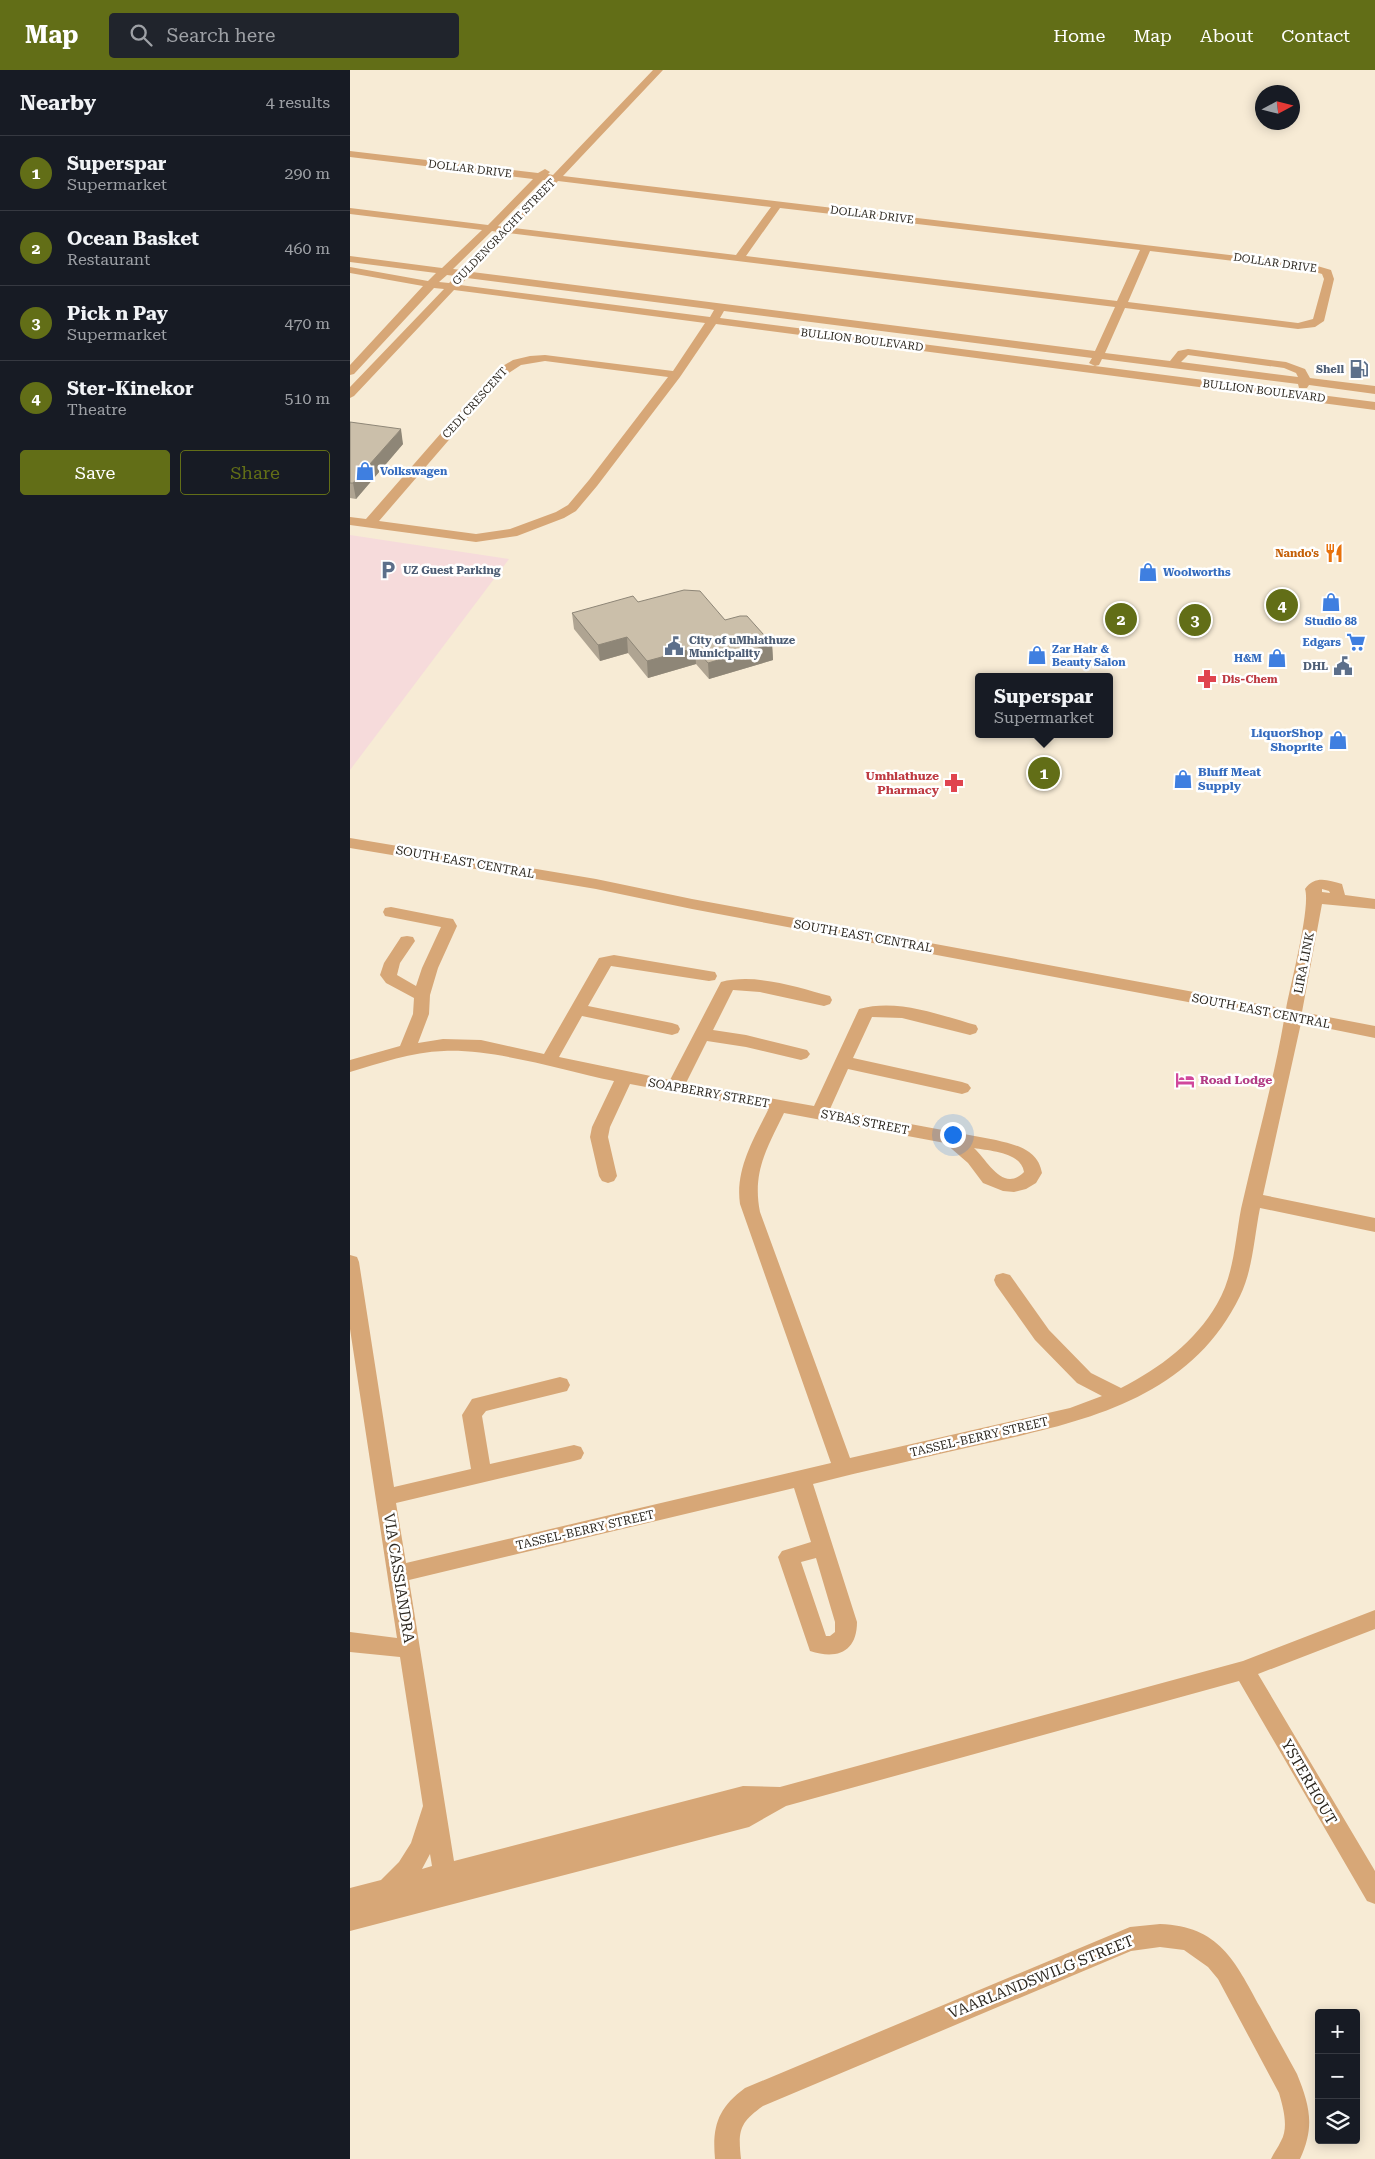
<!DOCTYPE html>
<html lang="en">
<head>
<meta charset="utf-8">
<style>
	body { margin:0; font-family:"Roboto Serif",serif; background:#20242c; color:#f1f3f6 }
	.controls { position:absolute; right:15px; bottom:15px; display:grid; overflow:hidden; border-radius:5px; box-shadow:0 2px 12px #0003 }
	.controls button { width:45px; height:45px; display:grid; place-items:center; padding:0; border:0; border-bottom:1px solid #363941; background:#171b24; color:#f1f3f6; font:25px sans-serif }
	.compass { position:absolute; left:905px; top:15px; width:45px; height:45px; border-radius:50%; background:#171b24; box-shadow:0 2px 12px #0003; rotate:83deg }
	.you { position:absolute; left:602px; top:1064px; width:18px; height:18px; margin:-12px; border:4px solid #fff; border-radius:50%; background:#1a73e8; box-shadow:0 0 0 8px #1a73e833 }
	.badge { display:grid; place-items:center; width:32px; height:32px; border-radius:50%; background:#626e17; color:#fff; font-size:16px; font-weight:700 }
	.pin { position:absolute; translate:-50% -50%; border:2px solid #fff; box-shadow:0 1px 5px #0006 }
	.popup { position:absolute; left:625px; top:603px; width:138px; height:65px; box-sizing:border-box; display:grid; place-content:center; border-radius:5px; background:#171b24; filter:drop-shadow(0 1px 4px #0005); font-size:16px; white-space:nowrap; color:#9ea1a6 }
	.popup b { font-size:19px; color:#f1f3f6 }
	.popup::after { content:''; position:absolute; left:50%; top:100%; margin-left:-10px; border:10px solid transparent; border-top-color:#171b24 }
	.list { margin:0; padding:0; list-style:none }
	h2 { display:flex; justify-content:space-between; align-items:center; height:65px; margin:0; padding:0 20px; font-size:21px }
	h2 small { font-size:16px; font-weight:400; color:#9ea1a6 }
	.list li { display:grid; grid-template-columns:32px 1fr auto; gap:15px; align-items:center; box-sizing:border-box; height:75px; padding:0 20px; border-top:1px solid #363941 }
	.list b { display:block; font-size:19px; white-space:nowrap }
	.list p { margin:0; font-size:16px; white-space:nowrap; color:#9ea1a6 }
	.list em { font-size:16px; font-style:normal; color:#9ea1a6 }
	.actions { display:flex; gap:10px; padding:15px 20px }
	.actions a { flex:1; padding:11px 0; border:1px solid #626e17; border-radius:5px; text-align:center; font-size:18px; color:#626e17 }
	.actions .main { background:#626e17; color:#fff }
	.icon { flex:none; width:28px; height:28px; fill:none; stroke:currentColor; stroke-width:2; stroke-linecap:round; stroke-linejoin:round }
	.map { position:relative; flex:none; width:1025px; height:2089px; overflow:hidden }
	header { display:flex; align-items:center; gap:30px; box-sizing:border-box; height:70px; padding:0 25px; background:#626e17; color:#fff }
	header strong { font-size:24px }
	nav { display:flex; gap:28px; margin-inline-start:auto; font-size:18px }
	.search { width:350px; height:45px; background:#20242c; display:flex; align-items:center; gap:12px; box-sizing:border-box; padding:0 18px; border-radius:5px; color:#9ea1a6; font-size:19px }
	main { display:flex }
	aside { flex:1; background:#171b24 }
	.map>svg:first-child { display:block }
	.education { fill:#f6dbdb }
	.lines { fill:none; stroke-linecap:round; stroke-linejoin:round }
	.minor { fill:#d7a777; fill-rule:evenodd }
	.wall { fill:#afa492 }
	.shaded-wall { fill:#8e8677 }
	.building { fill:#cbbfaa; stroke:#8e8677 }
	.labels { text-anchor:middle; dominant-baseline:central; stroke-width:5; stroke-linejoin:round; paint-order:stroke }
	.far-street-label { font-size:11px; fill:#2e2921; stroke:#fff }
	.far-service-label { font-size:11px; font-weight:bold; fill:#4e5e75; stroke:#fff; text-anchor:end }
	.far-shop-label { font-size:11px; font-weight:bold; fill:#366cbe; stroke:#fff; text-anchor:start }
	.far-food-label { font-size:11px; font-weight:bold; fill:#c56008; stroke:#fff; text-anchor:end }
	.far-health-label { font-size:11px; font-weight:bold; fill:#be3a42; stroke:#fff; text-anchor:start }
	.shop-label { font-size:12px; font-weight:bold; fill:#366cbe; stroke:#fff; text-anchor:end }
	.health-label { font-size:12px; font-weight:bold; fill:#be3a42; stroke:#fff; text-anchor:end }
	.street-label { font-size:12px; fill:#2e2921; stroke:#fff }
	.hotel-label { font-size:12px; font-weight:bold; fill:#b23c85; stroke:#fff; text-anchor:start }
	.near-street-label { font-size:15px; fill:#2e2921; stroke:#fff }
</style>
</head>
<body>
<header>
<strong>Map</strong>
<div class="search"><svg class="icon" aria-label="search" viewBox="0 0 24 24"><circle cx="10" cy="10" r="6"/><path d="M15 15l6 6"/></svg>Search here</div>
<nav><a>Home</a><a>Map</a><a>About</a><a>Contact</a></nav>
</header>
<main>
<aside>
<h2>Nearby<small>4 results</small></h2>
<ul class="list">
<li><span class="badge">1</span><div><b>Superspar</b><p>Supermarket</p></div><em>290 m</em></li>
<li><span class="badge">2</span><div><b>Ocean Basket</b><p>Restaurant</p></div><em>460 m</em></li>
<li><span class="badge">3</span><div><b>Pick n Pay</b><p>Supermarket</p></div><em>470 m</em></li>
<li><span class="badge">4</span><div><b>Ster-Kinekor</b><p>Theatre</p></div><em>510 m</em></li>
</ul>
<div class="actions"><a class="main">Save</a><a>Share</a></div>
</aside>
<div class="map">
<svg width="1025" height="2089" viewBox="0 0 1025 2089">
	<rect width="100%" height="100%" fill="#f7ebd5"/>
	<polygon class="education" points="0,465 159,489 0,700"/>
	<g class="lines">
		<g class="minor">
			<path d="M303 0H313L213 106 964 195 981 200 984 209 974 251 965 257 948 259 775 238 755 283 820 291 828 281 838 279 936 292 955 299 960 308 1025 316V324L959 315 957 318H949L948 314 752 289 749 295 745 296 1025 332V340L366 254 330 307 247 416 226 441 214 448 167 466 126 472 0 455V447L16 449 140 307 151 297 163 290 180 286 195 285 323 301 355 253 104 220 4 326 0 328V317L94 219 84 218 4 304 0 305V295L73 216 0 203V197L78 211 86 203 0 192V186L92 198 132 160 0 144V138L138 155 183 109 0 87V81L188 103 195 99 200 102 198 104 203 105ZM193 110H198L153 157 148 156ZM208 111 421 137 386 185 164 158ZM430 138 790 180 767 231 396 186ZM142 161 148 162 112 200 103 199ZM158 163 765 237 745 281 122 202ZM800 181 959 200 972 204 974 209 963 249 948 253 778 232ZM97 205 106 206 99 213 89 212ZM117 208 359 239 364 240 360 247 110 215ZM374 241 742 288 739 293 745 296 370 248ZM838 285 934 298 946 303 948 307 831 292ZM195 291 318 307 239 410 218 435 206 442 160 459 126 464 29 451 154 306 171 295Z"/>
			<path d="M0 768 246 809 342 829 936 939C940 916 961 837 955 819 965 805 978 810 992 814L995 825 1025 829V839L972 834 952 942 1025 956V968L951 953 913 1125 1025 1148V1162L910 1138C904 1168 903 1199 890 1226 839 1331 731 1352 629 1375 573 1388 518 1400 463 1414L507 1552C507 1582 487 1590 460 1581L428 1487 432 1481 461 1472 444 1418 59 1510 104 1791 393 1716 430 1717 893 1591 1025 1540V1559L908 1604 1025 1801V1834L1017 1831 889 1611 436 1736 399 1757 0 1861V1818L31 1810 49 1792 61 1773 73 1736 50 1587 0 1582V1562L47 1568 0 1259V1185L7 1187 9 1192 44 1417 121 1399 112 1345 122 1329 210 1307 217 1309 220 1315 217 1321 136 1341 132 1346 140 1394 224 1375 231 1377 234 1383 231 1389 224 1391 46 1433 56 1493 481 1393 390 1134C385 1100 403 1070 418 1040L280 1014 260 1057 258 1067 267 1106 264 1111 258 1113 252 1111 249 1106 240 1067 242 1057 264 1011C212 1000 146 979 94 981 61 982 31 993 0 1002V990L50 976 63 944 64 928 36 913 30 905 34 893 51 867 57 866 63 867 65 871 50 893 47 905 66 916 72 898 91 857 35 846 33 842 35 838 41 837 97 848 103 849 107 856 88 898 80 925 79 944 68 973 93 969 131 970 194 984 249 888 264 885 359 901 365 902 367 906 365 910 359 911 261 896 238 936 322 953 328 955 330 959 328 963 322 965 232 946 209 987 320 1010 371 912C405 903 447 917 480 926L482 930 480 934 474 936 410 922 383 920 363 960 396 965 457 980 460 984 457 988 451 990 396 977 357 971 336 1013 464 1036 509 939C548 928 589 945 626 955L628 959 626 963 620 965 552 948 522 947 503 988 612 1012 618 1014 621 1018 618 1022 612 1024 498 999 480 1039 646 1070C666 1075 688 1079 692 1103L686 1113 676 1119 664 1122 653 1121 633 1113 618 1093 595 1073 434 1043C417 1078 402 1102 410 1142L500 1388 720 1338 752 1326 727 1313 685 1270 646 1215 644 1210 646 1205 653 1203 660 1205 699 1260 741 1303 771 1318C810 1298 845 1272 867 1234 884 1205 885 1171 891 1139 905 1076 923 1014 934 950L342 839 246 819 0 778ZM972 819 979 821 980 823 972 822ZM624 1078C640 1081 671 1082 674 1102 653 1123 638 1091 624 1078ZM466 1488 485 1552V1562L480 1566H476L451 1492ZM80 1784 82 1796 72 1799Z"/>
			<path d="M810 1854C869 1856 885 1891 910 1937 922 1959 935 1982 947 2004 960 2036 965 2057 950 2089H921C924 2082 928 2078 931 2071 939 2057 933 2037 929 2023L868 1909 858 1897 834 1880 810 1877 781 1881 413 2036C389 2053 388 2061 391 2089H365C362 2056 368 2038 395 2018L780 1857Z"/>
		</g>
	</g>
	<g class="wall">
		<polygon points="0,352 53,374 6,429 0,428"/>
		<polygon points="288,532 375,550 422,574 423,590 359,609 346,594 298,608 278,583 250,591 224,559 222,543"/>
	</g>
	<g class="shaded-wall">
		<polygon points="51,359 53,374 6,429 3,413"/>
		<polygon points="277,567 278,583 250,591 248,575"/>
		<polygon points="422,574 423,590 359,609 358,593"/>
		<polygon points="345,578 346,594 298,608 297,591"/>
	</g>
	<g class="building">
		<polygon points="0,352 51,359 3,413 0,413"/>
		<polygon points="334,520 350,521 375,550 390,546 397,546 422,574 358,593 345,578 297,591 277,567 248,575 222,543 283,526 288,532"/>
	</g>
	<defs>
		<g id="fuel-bare" transform="scale(1.5)"><path d="M-5.5-6h7V0h2V4h1.3V-2.5L3-4.5l.8-.8L6-3V5H2.5V1h-1V6h-7ZM-4.2-4.7v3.2H.2V-4.7Z" fill="#5c6f8a" stroke="#fff" stroke-width="2.5" paint-order="stroke"/></g>
		<g id="shop-bare" transform="scale(1.5)"><path d="M-5-2.5h2.3a2.7 3.5 0 0 1 5.4 0H5L5.5 6h-11ZM-1.5-2.5h3a1.5 2.3 0 0 0-3 0Z" fill="#3f7fe0" stroke="#fff" stroke-width="2.5" paint-order="stroke"/></g>
		<g id="restaurant-bare" transform="scale(1.5)"><path d="M-5-6h1v4h1v-4h1v4h1v-4h1v5L-1.5 .5V6h-2V.5L-5-1ZM5-6V6H3V1.5H1.5Q1.5-4 5-6Z" fill="#e8710a" stroke="#fff" stroke-width="2.5" paint-order="stroke"/></g>
		<g id="parking-bare" transform="scale(1.5)"><path d="M-3.5-5.5H1a3.5 3.5 0 0 1 0 7H-1V5.5H-3.5ZM-1-3.4V-.6H.8a1.4 1.4 0 0 0 0-2.8Z" fill="#5c6f8a" stroke="#fff" stroke-width="2.5" paint-order="stroke"/></g>
		<g id="supermarket-bare" transform="scale(1.5)"><path d="M-6-5.5h2.5l.6 2H6L4.5 2H-2.5L-4.4-4H-6ZM-1.5 3.2a1.3 1.3 0 1 0 .1 0ZM3 3.2a1.3 1.3 0 1 0 .1 0Z" fill="#3f7fe0" stroke="#fff" stroke-width="2.5" paint-order="stroke"/></g>
		<g id="civic-bare" transform="scale(1.5)"><path d="M-.6-6.5H3V-4.5H.6V-3L4-1V1h2V6H-6V1h2V-1L-.6-3ZM-1.2 2.5V6h2.4V2.5Z" fill="#5c6f8a" stroke="#fff" stroke-width="2.5" paint-order="stroke"/></g>
		<g id="pharmacy-bare" transform="scale(1.5)"><path d="M-2-6h4v4h4v4h-4v4h-4v-4h-4v-4h4Z" fill="#e0444e" stroke="#fff" stroke-width="2.5" paint-order="stroke"/></g>
		<g id="hotel-bare" transform="scale(1.5)"><path d="M-6-4.5h1.5V1H6V5H4.5V3h-9V5H-6ZM-4 0a1.8 1.8 0 1 1 3.6 0ZM.5 0V-2.5h3Q6-2.5 6 0Z" fill="#d1479c" stroke="#fff" stroke-width="2.5" paint-order="stroke"/></g>
	</defs>
	<g fill-rule="evenodd">
		<use href="#fuel-bare" x="1009" y="299"/>
		<use href="#shop-bare" x="15" y="401"/>
		<use href="#restaurant-bare" x="984" y="483"/>
		<use href="#parking-bare" x="38" y="500"/>
		<use href="#shop-bare" x="798" y="502"/>
		<use href="#shop-bare" x="981" y="532"/>
		<use href="#supermarket-bare" x="1006" y="572"/>
		<use href="#civic-bare" x="324" y="576"/>
		<use href="#shop-bare" x="687" y="585"/>
		<use href="#shop-bare" x="927" y="588"/>
		<use href="#civic-bare" x="993" y="596"/>
		<use href="#pharmacy-bare" x="857" y="609"/>
		<use href="#shop-bare" x="988" y="670"/>
		<use href="#shop-bare" x="833" y="709"/>
		<use href="#pharmacy-bare" x="604" y="713"/>
		<use href="#hotel-bare" x="835" y="1010"/>
	</g>
	<g class="labels">
		<g class="far-street-label">
			<text transform="translate(120 99) rotate(7)">DOLLAR DRIVE</text>
			<text transform="translate(522 145) rotate(7)">DOLLAR DRIVE</text>
			<text transform="translate(154 162) rotate(-46)">GULDENGRACHT STREET</text>
			<text transform="translate(925 193) rotate(8)">DOLLAR DRIVE</text>
			<text transform="translate(512 270) rotate(7)">BULLION BOULEVARD</text>
			<text transform="translate(914 321) rotate(7)">BULLION BOULEVARD</text>
			<text transform="translate(125 333) rotate(-48)">CEDI CRESCENT</text>
		</g>
		<g class="far-service-label">
			<text x="994" y="299">Shell</text>
			<text x="53" y="500" text-anchor="start">UZ Guest Parking</text>
			<text x="339" y="570" text-anchor="start">City of uMhlathuze<tspan x="339" dy="13">Municipality</tspan></text>
			<text x="978" y="596">DHL</text>
		</g>
		<g class="far-shop-label">
			<text x="30" y="401">Volkswagen</text>
			<text x="813" y="502">Woolworths</text>
			<text x="981" y="551" text-anchor="middle">Studio 88</text>
			<text x="991" y="572" text-anchor="end">Edgars</text>
			<text x="702" y="579">Zar Hair &amp;<tspan x="702" dy="13">Beauty Salon</tspan></text>
			<text x="912" y="588" text-anchor="end">H&amp;M</text>
		</g>
		<g class="far-food-label">
			<text x="969" y="483">Nando's</text>
		</g>
		<g class="far-health-label">
			<text x="872" y="609">Dis-Chem</text>
		</g>
		<g class="shop-label">
			<text x="973" y="663">LiquorShop<tspan x="973" dy="14">Shoprite</tspan></text>
			<text x="848" y="702" text-anchor="start">Bluff Meat<tspan x="848" dy="14">Supply</tspan></text>
		</g>
		<g class="health-label">
			<text x="589" y="706">Umhlathuze<tspan x="589" dy="14">Pharmacy</tspan></text>
		</g>
		<g class="street-label">
			<text transform="translate(115 792) rotate(10)">SOUTH EAST CENTRAL</text>
			<text transform="translate(513 866) rotate(10)">SOUTH EAST CENTRAL</text>
			<text transform="translate(954 893) rotate(-79)">LIRA LINK</text>
			<text transform="translate(911 941) rotate(11)">SOUTH EAST CENTRAL</text>
			<text transform="translate(359 1023) rotate(10)">SOAPBERRY STREET</text>
			<text transform="translate(515 1052) rotate(11)">SYBAS STREET</text>
			<text transform="translate(629 1367) rotate(-13)">TASSEL-BERRY STREET</text>
			<text transform="translate(235 1460) rotate(-13)">TASSEL-BERRY STREET</text>
		</g>
		<g class="hotel-label">
			<text x="850" y="1010">Road Lodge</text>
		</g>
		<g class="near-street-label">
			<text transform="translate(49 1508) rotate(81)">VIA CASSIANDRA</text>
			<text transform="translate(959 1712) rotate(60)">YSTERHOUT</text>
			<text transform="translate(691 1907) rotate(-22)">VAARLANDSWILG STREET</text>
		</g>
	</g>
</svg>
<div class="controls">
<button>+</button>
<button>−</button>
<button><svg class="icon" aria-label="layers" viewBox="0 0 24 24"><path d="M12 4l9 5-9 5-9-5zM3 14l9 5 9-5"/></svg></button>
</div>
<svg class="compass" viewBox="-18 -18 36 36"><path d="M0-13l5 13h-10z" fill="#e53935"/><path d="M0 13l5-13h-10z" fill="#9ea1a6"/></svg>
<div class="you"></div>
<div class="pin badge" style="left:694px;top:703px">1</div>
<div class="popup"><b>Superspar</b>Supermarket</div>
<div class="pin badge" style="left:771px;top:549px">2</div>
<div class="pin badge" style="left:845px;top:550px">3</div>
<div class="pin badge" style="left:932px;top:535px">4</div>
</div>
</main>
</body>
</html>
